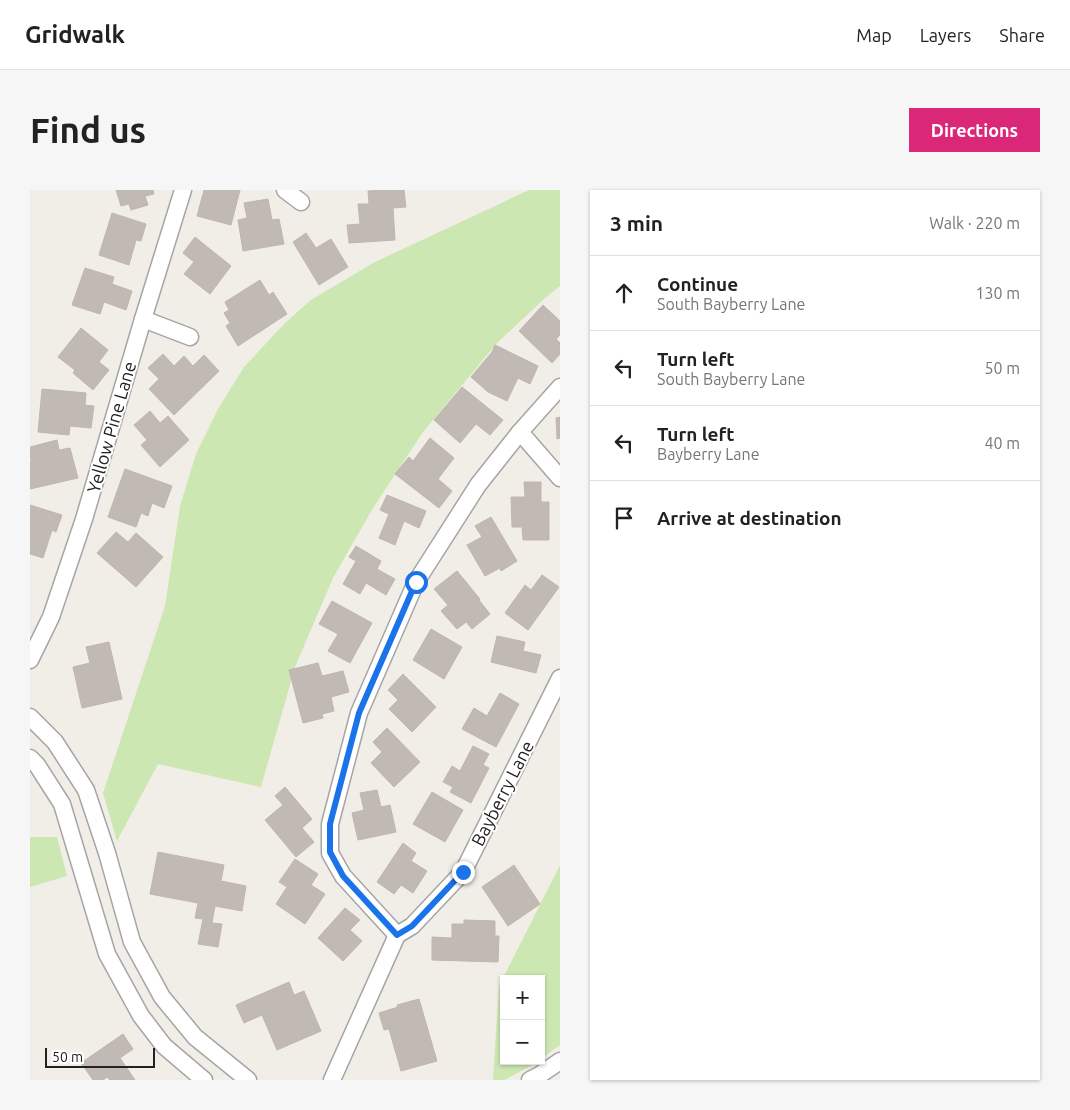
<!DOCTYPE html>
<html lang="en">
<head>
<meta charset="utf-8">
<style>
	body { margin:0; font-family:Ubuntu,sans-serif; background:#f6f6f6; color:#222 }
	.controls { position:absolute; right:15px; bottom:15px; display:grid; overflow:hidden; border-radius:0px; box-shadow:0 1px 4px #0004 }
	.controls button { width:45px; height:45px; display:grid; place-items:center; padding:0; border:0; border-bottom:1px solid #e0e0e0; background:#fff; color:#222; font:25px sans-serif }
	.scale { position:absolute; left:15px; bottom:12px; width:110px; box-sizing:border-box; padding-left:5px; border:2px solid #212121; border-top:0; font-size:14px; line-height:18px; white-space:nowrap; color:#212121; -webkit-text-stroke:4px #fff; paint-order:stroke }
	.stop { position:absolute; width:15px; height:15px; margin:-11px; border:4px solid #1a73e8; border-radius:50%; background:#fff }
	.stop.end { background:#1a73e8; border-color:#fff; box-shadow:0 1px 5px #0008 }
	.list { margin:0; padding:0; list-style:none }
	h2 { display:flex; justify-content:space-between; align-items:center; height:65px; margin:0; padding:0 20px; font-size:21px }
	h2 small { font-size:16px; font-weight:400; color:#767676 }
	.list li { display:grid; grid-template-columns:32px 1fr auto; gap:15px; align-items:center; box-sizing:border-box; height:75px; padding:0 20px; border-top:1px solid #e0e0e0 }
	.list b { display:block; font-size:19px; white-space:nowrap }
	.list p { margin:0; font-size:16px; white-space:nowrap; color:#767676 }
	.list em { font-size:16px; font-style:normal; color:#767676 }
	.icon { flex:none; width:28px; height:28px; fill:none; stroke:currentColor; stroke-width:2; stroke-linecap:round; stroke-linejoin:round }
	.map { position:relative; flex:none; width:530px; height:890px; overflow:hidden; border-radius:0px }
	header { display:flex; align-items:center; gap:30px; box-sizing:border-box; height:70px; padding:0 25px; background:#fff; border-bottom:1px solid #e0e0e0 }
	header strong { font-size:24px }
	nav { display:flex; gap:28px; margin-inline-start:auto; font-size:18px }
	.intro { display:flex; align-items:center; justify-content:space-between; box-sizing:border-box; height:120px; padding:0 30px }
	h1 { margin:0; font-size:35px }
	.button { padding:12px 22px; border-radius:0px; background:#db2777; color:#fff; font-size:18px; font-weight:700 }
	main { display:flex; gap:30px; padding:0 30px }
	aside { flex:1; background:#fff; border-radius:0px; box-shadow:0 1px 4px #0004 }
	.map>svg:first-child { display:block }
	.grass { fill:#cce7b1 }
	.building { fill:#c1bab4; stroke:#c2b5ab }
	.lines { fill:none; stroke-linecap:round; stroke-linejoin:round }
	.minor-casing { stroke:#a5a5a5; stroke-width:19 }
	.minor { stroke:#fff; stroke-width:16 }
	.route { stroke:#1a73e8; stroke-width:6 }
	.labels { text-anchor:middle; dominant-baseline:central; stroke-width:4; stroke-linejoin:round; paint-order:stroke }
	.street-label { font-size:18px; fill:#212121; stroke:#fff }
</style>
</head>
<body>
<header>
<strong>Gridwalk</strong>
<nav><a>Map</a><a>Layers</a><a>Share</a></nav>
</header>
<div class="intro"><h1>Find us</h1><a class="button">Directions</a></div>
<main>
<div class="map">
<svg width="530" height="890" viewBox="0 0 530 890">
	<rect width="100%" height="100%" fill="#f1eee8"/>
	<g class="grass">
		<polygon points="499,0 530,0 530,96 514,109 467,153 393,242 343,318 303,388 265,477 231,597 128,574 87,651 73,603 135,416 150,316 166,264 188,219 214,177 256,132 281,110 343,73"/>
		<polygon points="0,647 27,647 37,686 0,697"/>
		<polygon points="530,675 530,855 511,869 511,789 474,789 474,871 508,871 501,876 474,890 463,890 469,796"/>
	</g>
	<g class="building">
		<polygon points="86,0 123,0 124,4 115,6 118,15 101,20 99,14 91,16"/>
		<polygon points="174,0 210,0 201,35 167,26"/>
		<polygon points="356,0 374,0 376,17 363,18 365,50 319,53 317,35 330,34 328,14 339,14 338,1"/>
		<polygon points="238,9 242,30 249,29 254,54 213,61 208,30 217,28 214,13"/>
		<polygon points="82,23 116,34 111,51 106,50 99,75 69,65"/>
		<polygon points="276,43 286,58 301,49 318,77 289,95 263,52"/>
		<polygon points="165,47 201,76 180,104 154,84 164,72 153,63"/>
		<polygon points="55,78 84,87 82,94 102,101 96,120 74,112 70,124 42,115"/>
		<polygon points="230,90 239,105 243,102 257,124 208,156 196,136 200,133 194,123 199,120 195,112"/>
		<polygon points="513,115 530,131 530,145 526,149 530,153 530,164 522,173 489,141"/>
		<polygon points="51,138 78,160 69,172 79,180 63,200 43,183 45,180 28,167"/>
		<polygon points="465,155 508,176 500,194 488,188 477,211 458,202 441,187 462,162"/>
		<polygon points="133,164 144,176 154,166 163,176 174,165 189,181 144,225 119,199 129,189 118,178"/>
		<polygon points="432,197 473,230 460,245 446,234 430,253 404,230"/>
		<polygon points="12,199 56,203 55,215 64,216 61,238 40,236 39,245 8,242"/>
		<polygon points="120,221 130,233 138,226 159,250 130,277 111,255 117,250 104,235"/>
		<polygon points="530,227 530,248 527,249 526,228"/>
		<polygon points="400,248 424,268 408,289 422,301 409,318 365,284 379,267 383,271"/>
		<polygon points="27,250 29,260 40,258 48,288 0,299 0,272 1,271 0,257"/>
		<polygon points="95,279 142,296 134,318 122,313 118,326 111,323 106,337 78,327"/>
		<polygon points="494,292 511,292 511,312 519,312 519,350 493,350 492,337 482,337 481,307 495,307"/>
		<polygon points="357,305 396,321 389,338 374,331 365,355 349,348 359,324 350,320"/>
		<polygon points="0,315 32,325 26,342 22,340 13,368 0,364"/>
		<polygon points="461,327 487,371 471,381 470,378 455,386 437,355 452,347 445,336"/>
		<polygon points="86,342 98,352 106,343 133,367 106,397 67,363"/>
		<polygon points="326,356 351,371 347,379 365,389 356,405 336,393 330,404 313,394 326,371 319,367"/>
		<polygon points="427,381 450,409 449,410 460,424 442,439 436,432 427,439 411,421 418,415 404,399"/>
		<polygon points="512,385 529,397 498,440 475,423 495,395 501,400"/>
		<polygon points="302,411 342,433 320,473 298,461 308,444 289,434"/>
		<polygon points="401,439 432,457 414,489 383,470"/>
		<polygon points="467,446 495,452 493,461 511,465 506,483 461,472"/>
		<polygon points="79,452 92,509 52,518 43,477 60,473 56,457"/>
		<polygon points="288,473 292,486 313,481 319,502 301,507 304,521 292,524 293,528 273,533 259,480"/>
		<polygon points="373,484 406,517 382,542 359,519 368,510 358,500"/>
		<polygon points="470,503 489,514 466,557 432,539 444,518 457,526"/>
		<polygon points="357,538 390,572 364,597 341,573 352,562 343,552"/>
		<polygon points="443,556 459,564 453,575 459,578 441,613 420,602 423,597 413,592 422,576 430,581"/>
		<polygon points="255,597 282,629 272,638 284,652 266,667 235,630 253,615 245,606"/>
		<polygon points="347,600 351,617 360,615 366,642 328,650 322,623 334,620 330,603"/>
		<polygon points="402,602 433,620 415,652 383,634"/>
		<polygon points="373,653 386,663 381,671 397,681 383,703 371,695 364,704 347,692"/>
		<polygon points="128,662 194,675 191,691 216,696 212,721 185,716 182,733 192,734 188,757 168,754 173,729 165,728 168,713 120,704"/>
		<polygon points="265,669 288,684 281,695 295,704 275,734 246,714 257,697 249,692"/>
		<polygon points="484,675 510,714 478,736 452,697"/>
		<polygon points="315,718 330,730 320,740 332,751 313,771 288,748"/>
		<polygon points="434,730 465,731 465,746 469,746 468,772 402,770 402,747 422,748 422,734 434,734"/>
		<polygon points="259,792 264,805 274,801 291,841 247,860 232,825 214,833 206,815"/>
		<polygon points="389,809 407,871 371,881 359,839 354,840 349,823 368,817 367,815"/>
		<polygon points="93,844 103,859 90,868 105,890 80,890 77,887 73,890 63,890 51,873"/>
	</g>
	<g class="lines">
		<g class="minor-casing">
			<g id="minor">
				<polyline points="255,0 271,12"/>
				<polyline points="113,129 160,147"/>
				<polyline points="490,242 530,288"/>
				<polyline points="0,470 21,427 54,329 113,129 153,0"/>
				<polyline points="0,527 25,552 56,600 77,663 102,752 132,807 165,847 218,890"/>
				<polyline points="0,568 7,575 32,614 77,764 111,826 134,856 174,890"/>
				<polyline points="367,745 313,686 300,663 300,634 329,523 386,392 448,295 490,242 530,197"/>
				<polyline points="302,890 367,745 382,736 433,682 530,488"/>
				<polyline points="500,890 508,886 530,871"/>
			</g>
		</g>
		<use href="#minor" class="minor"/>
	</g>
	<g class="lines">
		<polyline class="route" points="386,392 329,523 300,634 300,662 313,686 367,745 382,736 433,682"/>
	</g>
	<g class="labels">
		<g class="street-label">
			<text transform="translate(81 237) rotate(-74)">Yellow Pine Lane</text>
			<text transform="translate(472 603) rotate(-63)">Bayberry Lane</text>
		</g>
	</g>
</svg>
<div class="controls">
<button>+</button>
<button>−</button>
</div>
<div class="scale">50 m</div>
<div class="stop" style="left:386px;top:392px"></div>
<div class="stop end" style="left:433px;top:682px"></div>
</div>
<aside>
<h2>3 min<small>Walk · 220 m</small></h2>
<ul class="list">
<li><svg class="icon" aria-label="ahead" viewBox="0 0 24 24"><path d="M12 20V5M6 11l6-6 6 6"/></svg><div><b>Continue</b><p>South Bayberry Lane</p></div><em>130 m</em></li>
<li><svg class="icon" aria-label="left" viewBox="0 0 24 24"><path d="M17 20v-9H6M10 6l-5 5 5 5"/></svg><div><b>Turn left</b><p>South Bayberry Lane</p></div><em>50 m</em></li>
<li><svg class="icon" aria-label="left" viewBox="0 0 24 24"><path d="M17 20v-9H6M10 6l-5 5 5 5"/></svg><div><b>Turn left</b><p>Bayberry Lane</p></div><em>40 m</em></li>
<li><svg class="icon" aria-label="arrive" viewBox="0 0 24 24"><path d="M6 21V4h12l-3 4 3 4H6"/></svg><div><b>Arrive at destination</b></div></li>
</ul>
</aside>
</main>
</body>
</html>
